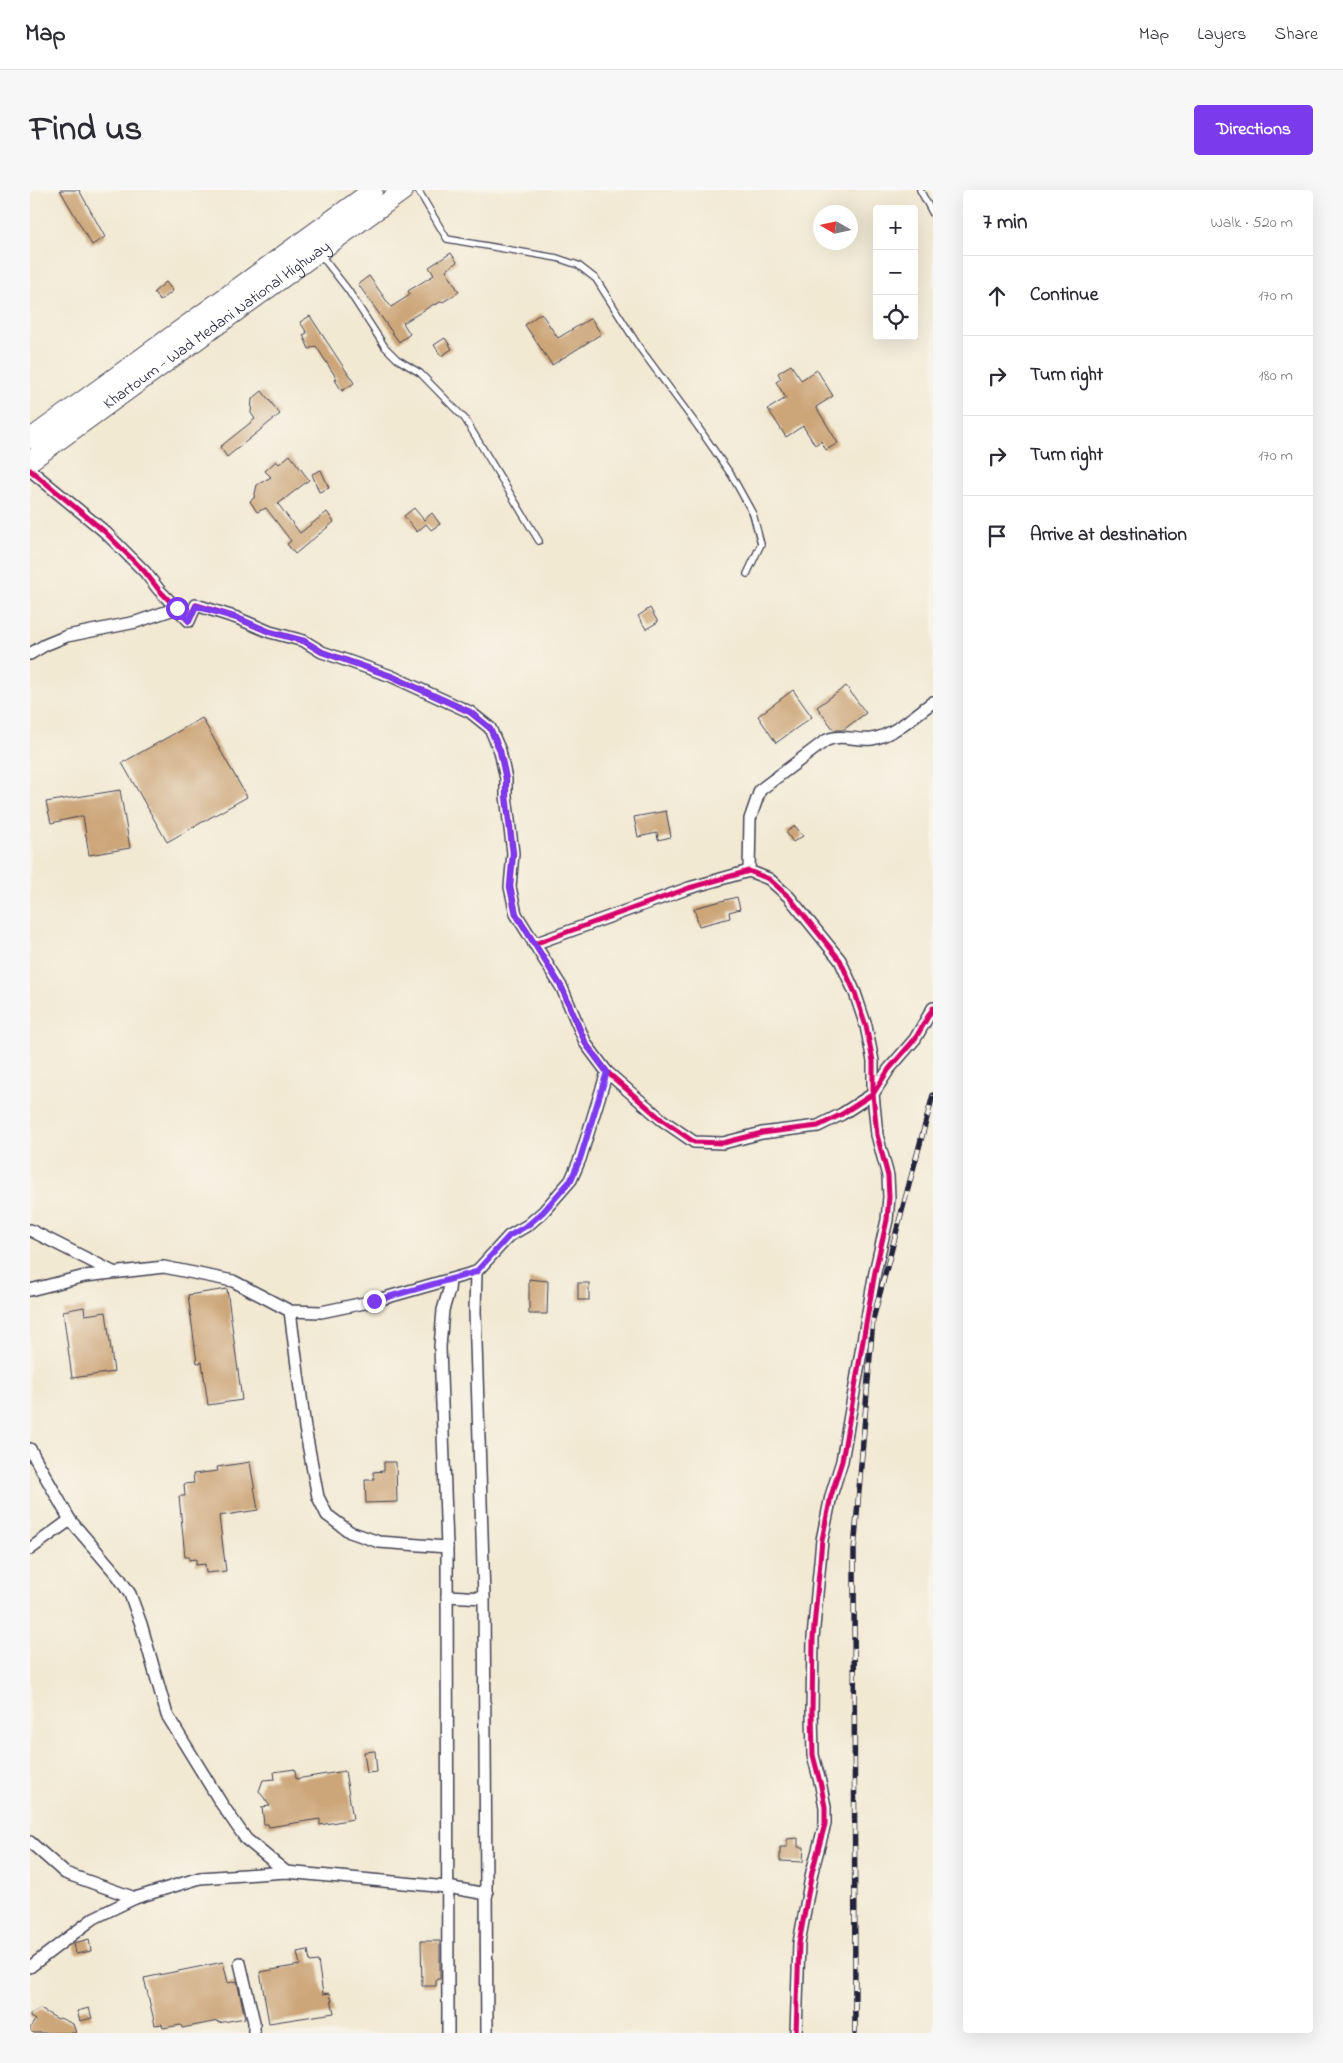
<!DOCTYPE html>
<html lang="en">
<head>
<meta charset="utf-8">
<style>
	body { margin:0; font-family:"Indie Flower",sans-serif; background:#f7f7f7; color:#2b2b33 }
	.controls { position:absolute; right:15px; top:15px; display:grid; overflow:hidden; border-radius:5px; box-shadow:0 5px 20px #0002 }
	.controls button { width:45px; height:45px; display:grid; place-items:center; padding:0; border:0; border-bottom:1px solid #e1e1e2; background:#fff; color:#2b2b33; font:25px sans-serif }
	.compass { position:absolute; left:783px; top:15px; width:45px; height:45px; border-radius:50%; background:#fff; box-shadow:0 5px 20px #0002; rotate:279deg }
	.stop { position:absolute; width:15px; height:15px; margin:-11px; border:4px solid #7c3aed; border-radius:50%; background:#fff }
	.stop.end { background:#7c3aed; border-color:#fff; box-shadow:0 1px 5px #0008 }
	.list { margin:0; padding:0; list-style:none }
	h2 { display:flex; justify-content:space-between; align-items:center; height:65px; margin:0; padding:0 20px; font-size:21px }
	h2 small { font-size:16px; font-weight:400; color:#7c7c81 }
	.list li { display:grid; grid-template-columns:32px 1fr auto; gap:15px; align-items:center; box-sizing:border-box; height:80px; padding:0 20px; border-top:1px solid #e1e1e2 }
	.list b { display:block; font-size:19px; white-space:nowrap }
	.list em { font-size:16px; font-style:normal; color:#7c7c81 }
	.icon { flex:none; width:28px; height:28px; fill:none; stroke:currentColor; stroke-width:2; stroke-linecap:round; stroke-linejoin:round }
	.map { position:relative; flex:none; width:903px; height:1843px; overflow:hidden; border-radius:5px }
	header { display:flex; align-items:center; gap:30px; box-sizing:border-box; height:70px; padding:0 25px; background:#fff; border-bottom:1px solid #e1e1e2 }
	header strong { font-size:24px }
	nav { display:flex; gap:28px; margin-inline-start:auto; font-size:18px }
	.intro { display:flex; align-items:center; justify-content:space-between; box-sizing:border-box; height:120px; padding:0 30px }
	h1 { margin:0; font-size:35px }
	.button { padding:12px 22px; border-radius:5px; background:#7c3aed; color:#fff; font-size:18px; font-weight:700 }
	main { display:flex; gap:30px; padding:0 30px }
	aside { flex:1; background:#fff; border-radius:5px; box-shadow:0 5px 20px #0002 }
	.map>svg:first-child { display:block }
	.building { fill:#cca578 }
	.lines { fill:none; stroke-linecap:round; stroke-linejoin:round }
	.service-casing { stroke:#414052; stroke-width:8 }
	.minor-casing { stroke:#414052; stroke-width:14 }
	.trunk-casing { stroke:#414052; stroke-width:21 }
	.service { stroke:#fff; stroke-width:5.5 }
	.minor { stroke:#fff; stroke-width:11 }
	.trunk { stroke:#fff; stroke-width:19 }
	.rail-casing { stroke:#22223b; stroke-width:5.5 }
	.rail { stroke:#f7f3e8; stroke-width:4; stroke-dasharray:11; stroke-linecap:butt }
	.cycleway-casing { stroke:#f7f3e8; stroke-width:8 }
	.cycleway { stroke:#d6006c; stroke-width:5 }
	.route { stroke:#7c3aed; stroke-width:6 }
	.labels { text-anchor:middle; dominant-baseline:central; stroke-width:4; stroke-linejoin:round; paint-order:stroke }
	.street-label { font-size:16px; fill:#22223b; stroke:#f7f3e8 }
</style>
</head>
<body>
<header>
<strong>Map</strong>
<nav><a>Map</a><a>Layers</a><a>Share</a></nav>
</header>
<div class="intro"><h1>Find us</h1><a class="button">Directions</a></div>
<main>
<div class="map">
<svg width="903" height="1843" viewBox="0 0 903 1843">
	<rect width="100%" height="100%" fill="#f7f3e8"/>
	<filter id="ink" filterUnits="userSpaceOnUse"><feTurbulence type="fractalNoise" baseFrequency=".02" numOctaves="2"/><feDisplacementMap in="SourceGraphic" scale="10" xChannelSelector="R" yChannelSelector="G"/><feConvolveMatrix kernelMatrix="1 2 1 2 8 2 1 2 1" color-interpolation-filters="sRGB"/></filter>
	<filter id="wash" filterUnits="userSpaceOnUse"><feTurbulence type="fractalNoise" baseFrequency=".0096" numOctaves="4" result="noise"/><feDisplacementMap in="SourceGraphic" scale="20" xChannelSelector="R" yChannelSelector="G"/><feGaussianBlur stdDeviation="1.12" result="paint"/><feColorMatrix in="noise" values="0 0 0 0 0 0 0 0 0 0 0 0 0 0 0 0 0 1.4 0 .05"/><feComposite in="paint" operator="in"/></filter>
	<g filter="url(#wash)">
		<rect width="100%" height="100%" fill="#f2e9d3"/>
		<g id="blocks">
			<g class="building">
				<polygon points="30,0 49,0 75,47 62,55"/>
				<polygon points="421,63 427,72 416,80 429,102 413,112 412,111 405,115 404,114 373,133 380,144 369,152 328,94 339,86 361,117 380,105 378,101 404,85 399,77"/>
				<polygon points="136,92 143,101 130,111 124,102"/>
				<polygon points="511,123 528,148 561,128 571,144 522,175 495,135"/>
				<polygon points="280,126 324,193 312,201 305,190 307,189 286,156 279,159 273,145 277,143 270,132"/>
				<polygon points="415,148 422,159 411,166 404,155"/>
				<polygon points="761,175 771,190 787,180 803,206 786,217 808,253 796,260 791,251 785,255 773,236 756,247 738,219 756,208 746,192 751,189 748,183"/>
				<polygon points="232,201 250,224 197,267 190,257 225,229 221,223 222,209"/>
				<polygon points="260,265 279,290 248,314 270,343 297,322 304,332 265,364 257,354 261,351 236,318 227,322 220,311 224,308 227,295 241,287 235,281 246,271 249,274"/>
				<polygon points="291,280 299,298 289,302 282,284"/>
				<polygon points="384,318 394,330 402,323 410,334 401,340 396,334 387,342 374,326"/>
				<polygon points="620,418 628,432 616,439 608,426"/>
				<polygon points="816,496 836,523 813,540 804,540 787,517"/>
				<polygon points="763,500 782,527 746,553 728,526"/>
				<polygon points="172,528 217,607 137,652 92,573"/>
				<polygon points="90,600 100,658 59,665 53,626 21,633 16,612"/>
				<polygon points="636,621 641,647 628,650 627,643 608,647 604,627"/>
				<polygon points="765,636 773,646 763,652 756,642"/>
				<polygon points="707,707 710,719 699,722 700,728 669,736 664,718"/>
				<polygon points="499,1089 518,1091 517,1124 499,1124"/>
				<rect x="548" y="1093" width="11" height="17"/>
				<polygon points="197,1099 212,1210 178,1215 172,1172 167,1173 158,1105"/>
				<polygon points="54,1117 55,1125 76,1122 84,1182 42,1188 33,1121"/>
				<polygon points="220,1272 228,1320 189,1326 196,1381 176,1383 175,1374 166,1375 166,1369 159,1370 159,1367 155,1367 149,1306 155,1306 154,1294 164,1293 163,1284 188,1281 187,1277"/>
				<polygon points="354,1272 366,1272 367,1312 336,1313 335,1290 344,1290 343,1282 354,1281"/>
				<polygon points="345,1561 347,1582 337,1583 334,1562"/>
				<polygon points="265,1579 266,1589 315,1581 323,1629 290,1635 290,1629 239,1637 238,1634 234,1634 232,1617 240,1616 229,1601 233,1590 245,1589 244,1582"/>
				<polygon points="768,1648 768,1657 774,1657 773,1672 750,1671 750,1657 757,1657 757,1649"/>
				<polygon points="59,1749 61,1761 46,1764 44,1753"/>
				<polygon points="391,1751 410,1751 410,1789 406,1789 406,1796 392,1796"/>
				<polygon points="278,1760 280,1772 288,1771 293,1804 300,1803 304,1823 239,1833 230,1782 270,1775 267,1762"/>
				<polygon points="193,1772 198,1793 207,1791 215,1828 188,1833 188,1831 152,1838 151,1835 133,1838 132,1834 125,1835 114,1788"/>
				<polygon points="59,1818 62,1828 50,1831 47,1821"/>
				<polygon points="10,1819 28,1829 30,1828 43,1834 46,1843 0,1843 0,1838 5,1830 0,1827 0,1824"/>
			</g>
		</g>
	</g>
	<g filter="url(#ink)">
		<use href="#blocks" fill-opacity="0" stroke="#414052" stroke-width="1"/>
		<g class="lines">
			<g class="service-casing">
				<g id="service">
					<polyline points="388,0 417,49 527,68 548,75 566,89 609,157 666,234 702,286 723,324 731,354 717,384"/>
					<polyline points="890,0 903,24"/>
					<polyline points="290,64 318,100 355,157 367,169 390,183 435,229 509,351"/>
				</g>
			</g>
			<g class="minor-casing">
				<g id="minor">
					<polyline points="0,280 74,341 115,382 129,400 159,431 166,415 207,428 240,442 274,451 292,462 361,486 440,522 460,538 470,561 476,589 476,606 483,663 480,697 486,724 532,798 556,854 577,882 632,930 664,952 693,953 732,943 788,936 812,924 843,904 859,879 885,849 903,818"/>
					<polyline points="0,464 15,455 37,446 106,432 147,418"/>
					<path d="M719 681 720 629 730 600 795 551C809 543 826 551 842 549 864 545 885 525 903 512"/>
					<polyline points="504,754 659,698 719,681 739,689 759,707 810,770 825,803 836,836 843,871 843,904 847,945 858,986 859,1007 857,1030 845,1082 812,1271 801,1306 792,1350 783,1448 782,1523 783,1565 791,1596 795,1617 795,1634 782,1682 769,1753 766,1843"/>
					<polyline points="0,1040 83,1082"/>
					<polyline points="446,1082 445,1121 454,1408 457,1843"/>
					<polyline points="0,1100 55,1086 134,1077 203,1091 260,1121 291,1122 344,1111 446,1082 479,1046 498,1035 513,1022 541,990 550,969 577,882"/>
					<polyline points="260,1121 275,1238 288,1307 297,1325 320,1342 349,1352 417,1357"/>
					<polyline points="0,1259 40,1330 88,1386 100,1404 111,1434 137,1525 191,1613 216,1649 256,1682"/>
					<polyline points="0,1359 40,1330"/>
					<polyline points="417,1406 454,1408"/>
					<polyline points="0,1652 35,1683 105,1708"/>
					<polyline points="210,1773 224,1832 224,1843"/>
					<polyline points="0,1777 64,1728 105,1708 170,1688 256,1682 417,1697 457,1704"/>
					<polyline points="418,1843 417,1357 410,1157 413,1120 419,1100 420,1090"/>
				</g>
			</g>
			<g class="trunk-casing">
				<g id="trunk">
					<polyline points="0,249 343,0"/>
					<path id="s1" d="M0 271 374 0"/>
				</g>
			</g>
			<use href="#service" class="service"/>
			<use href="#minor" class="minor"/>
			<use href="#trunk" class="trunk"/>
			<g class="rail-casing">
				<polyline id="rail" points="825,1843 824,1361 843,1129 903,905"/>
			</g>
			<use href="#rail" class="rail"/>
			<g class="cycleway-casing">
				<g id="cycleway">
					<polyline points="0,280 74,341 115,382 129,400 159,431 166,415 207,428 240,442 274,451 292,462 361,486 440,522 460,538 470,561 476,589 476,606 483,663 480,697 486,724 532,798 556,854 577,882 632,930 664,952 693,953 732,943 788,936 812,924 843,904 859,879 885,849 903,818"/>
					<polyline points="504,754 659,698 719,681 739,689 759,707 810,770 825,803 836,836 843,871 843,904 847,945 858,986 859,1007 857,1030 845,1082 812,1271 801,1306 792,1350 783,1448 782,1523 783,1565 791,1596 795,1617 795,1634 782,1682 769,1753 766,1843"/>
				</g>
			</g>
			<use href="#cycleway" class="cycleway"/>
		</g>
	</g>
	<g class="lines" filter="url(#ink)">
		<polyline class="route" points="147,418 159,431 166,416 207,428 240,442 274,451 292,462 361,486 440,522 460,538 470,561 476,589 476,606 483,663 480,697 486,724 532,798 556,854 577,882 550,969 541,990 513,1022 498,1035 479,1046 446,1082 344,1111"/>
	</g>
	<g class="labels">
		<g class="street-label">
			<text stroke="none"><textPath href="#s1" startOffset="231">Khartoum - Wad Medani National Highway</textPath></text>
		</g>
	</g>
</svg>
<div class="controls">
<button>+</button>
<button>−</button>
<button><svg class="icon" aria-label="locate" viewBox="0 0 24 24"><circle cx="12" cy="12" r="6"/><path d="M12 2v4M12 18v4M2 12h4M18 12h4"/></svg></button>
</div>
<svg class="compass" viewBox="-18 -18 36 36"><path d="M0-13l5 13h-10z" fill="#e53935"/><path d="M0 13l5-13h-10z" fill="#7c7c81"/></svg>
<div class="stop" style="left:147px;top:418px"></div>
<div class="stop end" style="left:344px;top:1111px"></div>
</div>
<aside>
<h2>7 min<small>Walk · 520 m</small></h2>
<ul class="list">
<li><svg class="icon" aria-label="ahead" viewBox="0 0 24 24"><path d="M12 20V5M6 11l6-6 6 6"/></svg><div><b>Continue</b></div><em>170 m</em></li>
<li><svg class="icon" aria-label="right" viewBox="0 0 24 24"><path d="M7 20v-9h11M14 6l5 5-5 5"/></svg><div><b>Turn right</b></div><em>180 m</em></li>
<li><svg class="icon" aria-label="right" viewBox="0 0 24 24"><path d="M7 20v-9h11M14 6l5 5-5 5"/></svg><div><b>Turn right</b></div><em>170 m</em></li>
<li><svg class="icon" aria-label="arrive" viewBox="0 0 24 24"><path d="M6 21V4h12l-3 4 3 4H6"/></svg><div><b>Arrive at destination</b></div></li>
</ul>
</aside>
</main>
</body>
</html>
